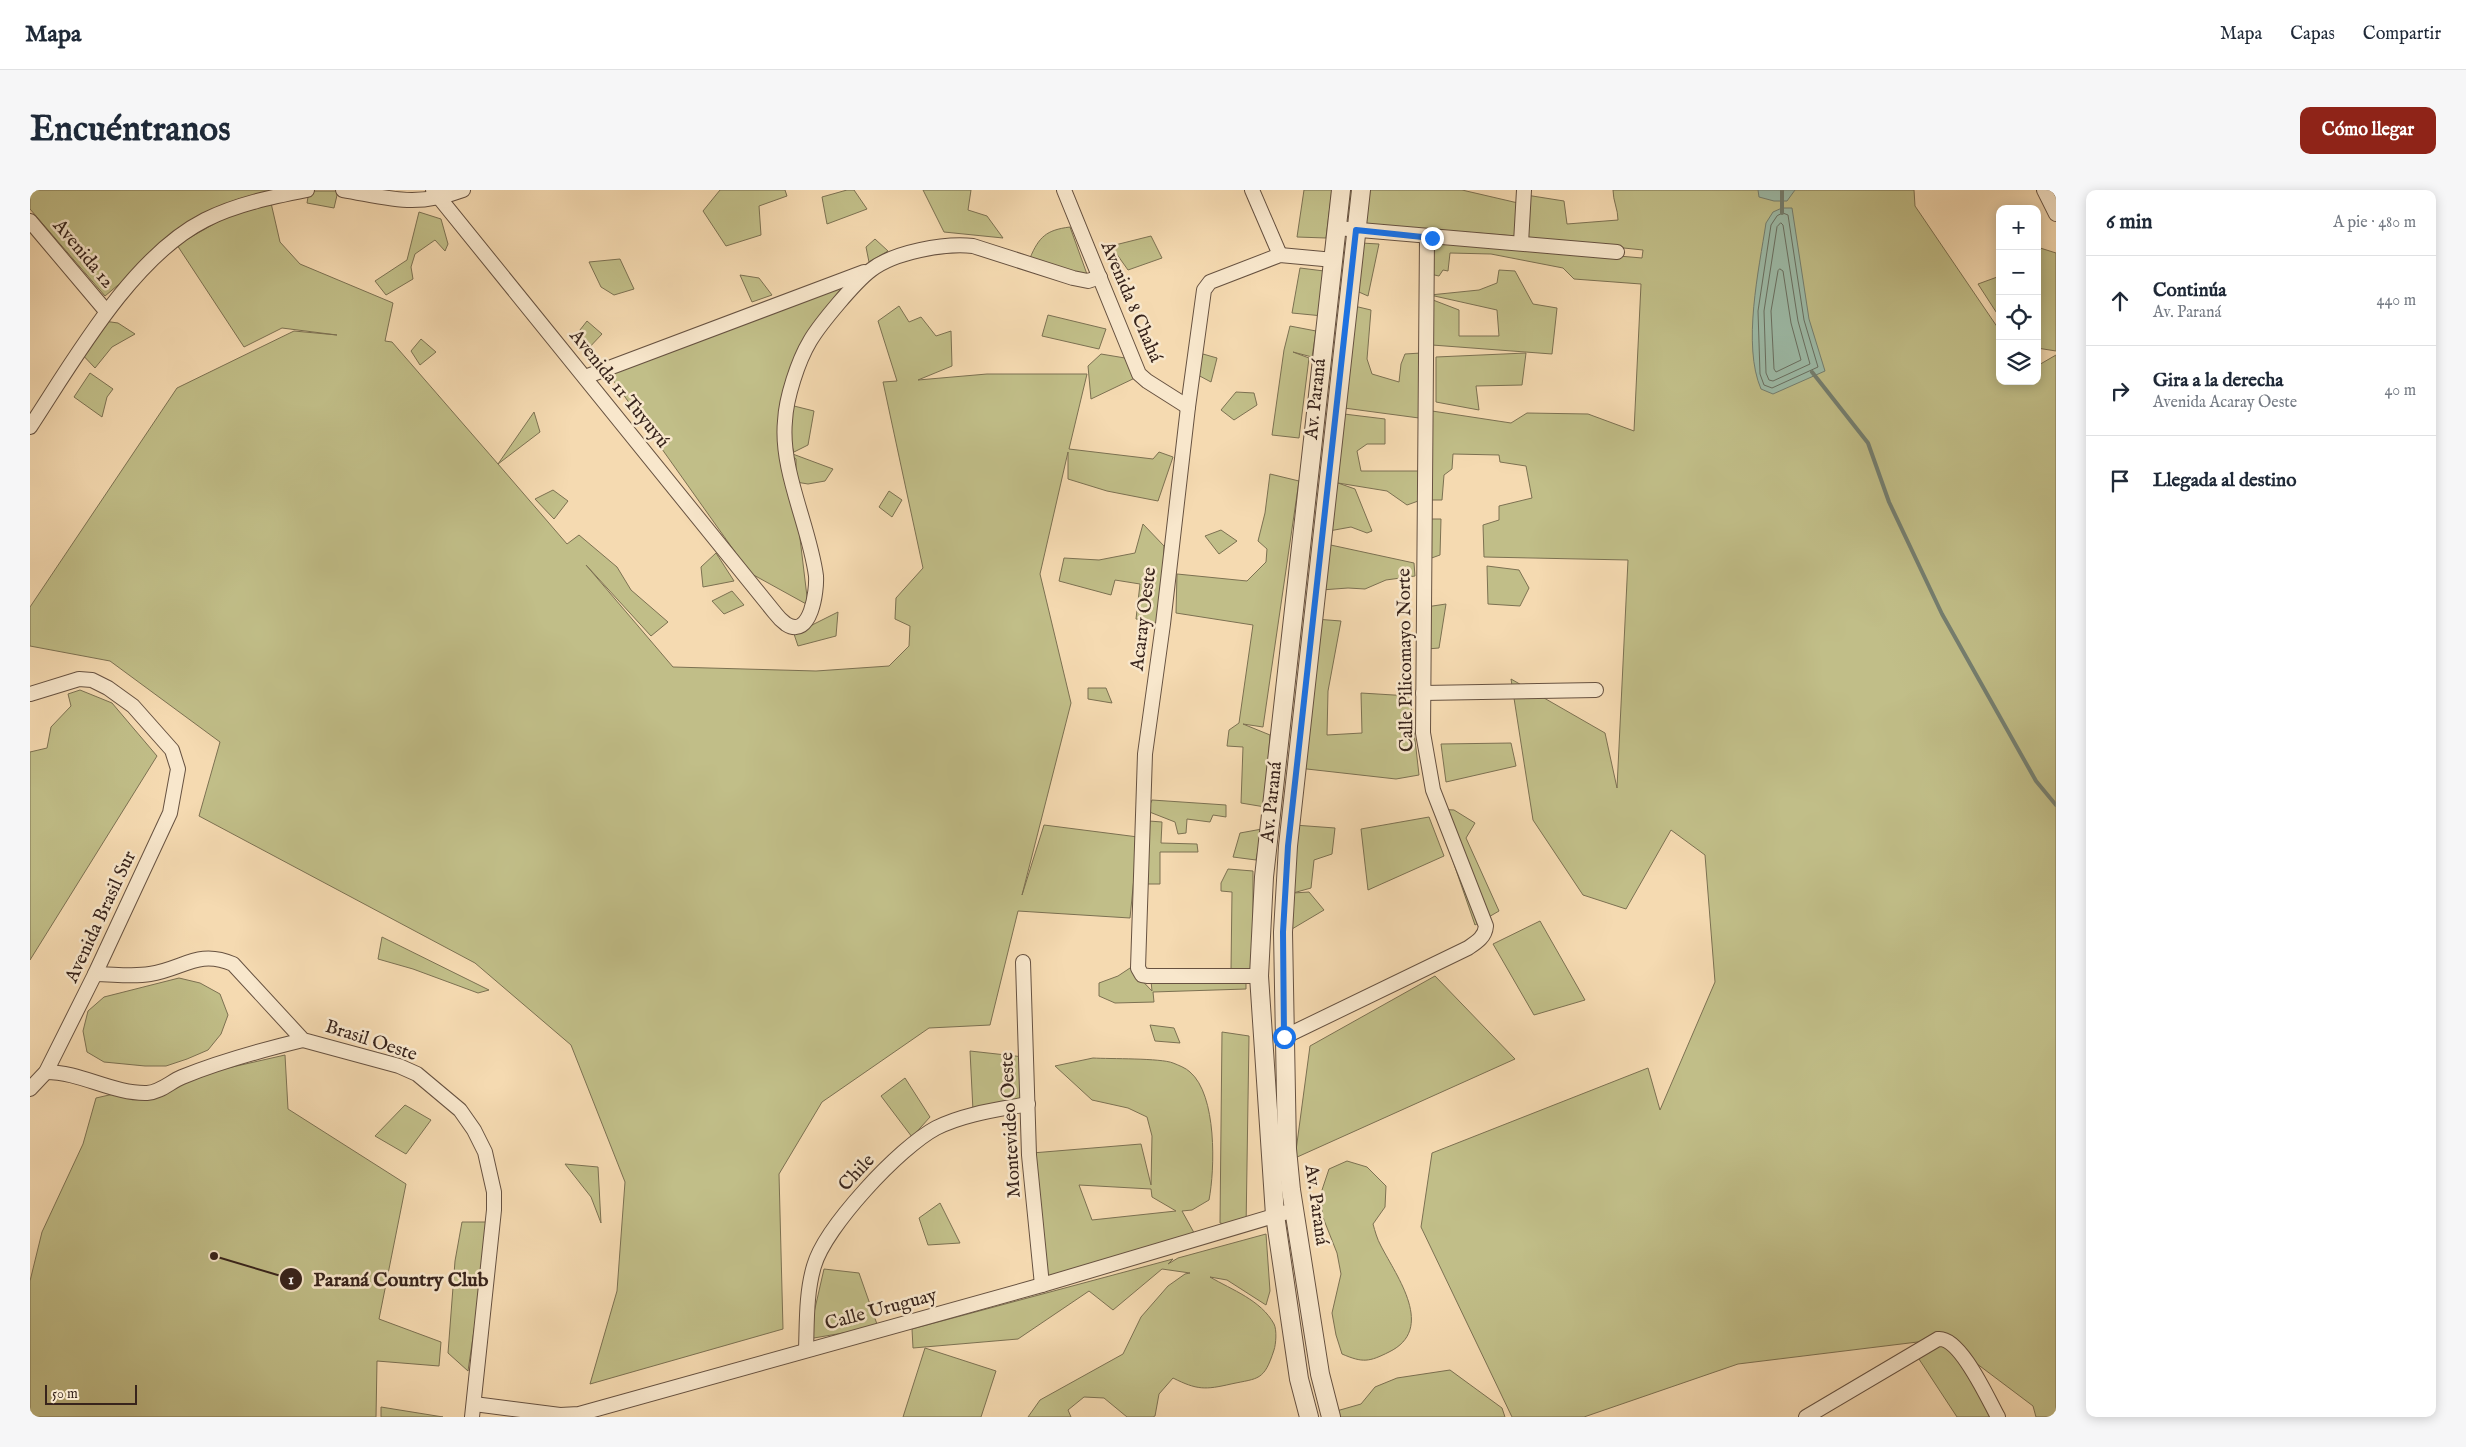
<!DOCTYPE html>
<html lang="es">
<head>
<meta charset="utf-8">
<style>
	body { margin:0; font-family:"IM FELL English",serif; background:#f6f6f7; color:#1f2937 }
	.controls { position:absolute; right:15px; top:15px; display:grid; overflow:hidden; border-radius:10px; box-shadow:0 2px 12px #0003 }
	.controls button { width:45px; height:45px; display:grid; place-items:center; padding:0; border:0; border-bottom:1px solid #e0e1e3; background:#fff; color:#1f2937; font:25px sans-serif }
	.scale { position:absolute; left:15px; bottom:12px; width:92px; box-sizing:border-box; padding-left:5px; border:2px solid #38241c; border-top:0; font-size:14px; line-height:18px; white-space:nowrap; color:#38241c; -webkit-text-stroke:4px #f8e7cc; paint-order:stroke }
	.stop { position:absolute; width:15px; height:15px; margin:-11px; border:4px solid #1a73e8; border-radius:50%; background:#fff }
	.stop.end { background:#1a73e8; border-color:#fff; box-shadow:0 1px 5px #0008 }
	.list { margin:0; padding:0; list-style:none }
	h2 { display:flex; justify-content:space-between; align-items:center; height:65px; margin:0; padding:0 20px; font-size:21px }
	h2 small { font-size:16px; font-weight:400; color:#747a83 }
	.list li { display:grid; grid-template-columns:32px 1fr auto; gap:15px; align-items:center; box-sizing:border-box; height:90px; padding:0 20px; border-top:1px solid #e0e1e3 }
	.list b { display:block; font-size:19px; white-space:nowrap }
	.list p { margin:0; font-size:16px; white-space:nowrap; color:#747a83 }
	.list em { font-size:16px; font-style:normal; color:#747a83 }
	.icon { flex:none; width:28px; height:28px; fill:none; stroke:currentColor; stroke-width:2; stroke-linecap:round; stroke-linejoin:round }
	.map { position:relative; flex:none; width:2026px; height:1227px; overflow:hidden; border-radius:10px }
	header { display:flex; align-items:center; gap:30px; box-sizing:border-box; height:70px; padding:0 25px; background:#fff; border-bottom:1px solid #e0e1e3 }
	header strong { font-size:24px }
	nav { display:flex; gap:28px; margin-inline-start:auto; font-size:18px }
	.intro { display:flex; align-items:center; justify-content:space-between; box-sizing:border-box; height:120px; padding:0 30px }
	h1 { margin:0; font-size:35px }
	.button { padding:12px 22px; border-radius:10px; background:#8f2418; color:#fff; font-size:18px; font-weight:700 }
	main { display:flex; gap:30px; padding:0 30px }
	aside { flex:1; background:#fff; border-radius:10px; box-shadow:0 2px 12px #0003 }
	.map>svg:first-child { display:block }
	.green { fill:#c1be88; stroke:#7c7152; fill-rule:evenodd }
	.water { fill:#9dbba8; stroke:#757f70 }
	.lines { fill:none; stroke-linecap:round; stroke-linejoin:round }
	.shore { stroke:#6a7062; stroke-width:1 }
	.stream { stroke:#757f70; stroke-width:4 }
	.minor-casing { stroke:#675241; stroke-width:16 }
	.tertiary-casing { stroke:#675241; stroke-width:20 }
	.minor { stroke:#f8e7cc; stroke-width:14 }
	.tertiary { stroke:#f8e7cc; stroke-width:18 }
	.route { stroke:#1a73e8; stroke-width:6 }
	.labels { text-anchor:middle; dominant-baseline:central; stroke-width:5; stroke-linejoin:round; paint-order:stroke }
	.street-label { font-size:19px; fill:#38241c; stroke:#f8e7cc }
	.leader { fill:none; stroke:#38241c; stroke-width:2 }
	.callout-dot { fill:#38241c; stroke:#f8e7cc; stroke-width:2 }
	.mark-label { font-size:15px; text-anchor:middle; font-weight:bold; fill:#fff }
	.callout-label { font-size:20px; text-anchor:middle; font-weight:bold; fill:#38241c; stroke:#f8e7cc; stroke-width:5; stroke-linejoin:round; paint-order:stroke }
</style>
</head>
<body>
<header>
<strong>Mapa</strong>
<nav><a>Mapa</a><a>Capas</a><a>Compartir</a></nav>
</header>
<div class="intro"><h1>Encuéntranos</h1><a class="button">Cómo llegar</a></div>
<main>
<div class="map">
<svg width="2026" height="1227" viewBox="0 0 2026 1227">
	<rect width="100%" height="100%" fill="#f5dab1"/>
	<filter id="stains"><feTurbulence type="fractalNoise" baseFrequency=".004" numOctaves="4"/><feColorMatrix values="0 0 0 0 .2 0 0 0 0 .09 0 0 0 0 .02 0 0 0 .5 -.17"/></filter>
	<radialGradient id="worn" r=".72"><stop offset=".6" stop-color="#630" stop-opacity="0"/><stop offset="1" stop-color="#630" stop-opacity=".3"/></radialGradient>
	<g class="green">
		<polygon points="0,0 249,0 162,33 75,106 0,19"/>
		<polygon points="690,0 755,0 757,6 729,16 731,45 696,56 673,21"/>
		<polygon points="817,0 824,0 837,19 797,34 792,7"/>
		<polygon points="893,0 941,0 938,20 957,26 973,48 914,42"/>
		<polygon points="1274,0 1302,0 1296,48 1267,47"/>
		<polygon points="1314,0 1432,0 1488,13 1485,46 1309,32"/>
		<path d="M1583 0H1884L1885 16 1970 141V191H2007V176L2026 165V1227H2006L2003 1216 1914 1149 1964 1227H1927L1885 1163 1912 1149 1708 1174 1554 1227H1482L1391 1037 1402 963 1618 878 1630 920 1685 792 1675 665 1641 640 1596 719 1553 705 1503 630 1481 489 1575 543 1587 598 1598 370 1454 367 1453 335 1469 330V316L1502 308 1496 276 1470 272 1469 265 1423 264 1422 279 1414 285 1412 310H1401L1399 329H1411L1410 365 1396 370 1402 221 1481 233 1497 223 1558 224 1604 241 1611 94 1544 89 1533 78 1461 64 1420 63 1418 81 1413 80 1409 86 1400 84 1403 50 1612 68 1613 60 1498 48 1496 5 1534 11 1537 34 1588 30C1588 19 1583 11 1583 0Z"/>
		<polygon points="279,1 308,1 304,18 277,13"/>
		<polygon points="241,13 250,52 270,74 363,113 355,151 362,152 468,274 504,222 510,242 468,274 537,354 549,345 587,377 601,400 638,432 621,446 556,375 643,477 786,481 859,476 879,456 880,436 865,429 866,408 893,378 853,192 867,191 848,131 869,116 879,132 891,127 906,146 921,141 922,176 888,190 957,184 1057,184 1039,259 1123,269 1129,262 1143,267 1128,311 1077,301 1038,289 1038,262 1010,384 1041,513 992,705 1014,635 1108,647 1100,728 988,721 960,835 899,838 792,912 749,984 753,1139 560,1194 587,1101 595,992 541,855 445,773 169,626 190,552 80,471 0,456 0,417 147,198 264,141 307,145 252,138 214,157 147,55 196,27"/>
		<polygon points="389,22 411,29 418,54 415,61 405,50 385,64 381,77 383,89 356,105 345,91 377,70"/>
		<path d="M1040 37 1058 87 1000 68C1009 47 1016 40 1040 37Z"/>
		<polygon points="1121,46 1132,68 1098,80 1081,56"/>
		<polygon points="845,49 858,61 839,72 836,57"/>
		<polygon points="1331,53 1349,54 1338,106 1322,99"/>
		<polygon points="2007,57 2026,63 2026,161 2007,158"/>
		<polygon points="590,69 604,99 584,105 571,97 559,72"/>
		<polygon points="1270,78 1294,81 1293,126 1262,123"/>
		<polygon points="1469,80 1485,81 1503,114 1527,118 1522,164 1402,155 1403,110 1429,120 1429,146 1469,146 1467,120 1400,105 1449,100 1467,93"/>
		<polygon points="710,85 729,88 742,105 722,112"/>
		<polygon points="1970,86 1970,128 1948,94"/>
		<polygon points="818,89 770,157 760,215 784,221 778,255 764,262 760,251 760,263 803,279 795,291 778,294 766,292 766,269 760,265 778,415 720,383 578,183"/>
		<polygon points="1320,115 1341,120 1337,169 1342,184 1369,192 1371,174 1375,164 1391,163 1389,228 1314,218"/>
		<polygon points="1018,125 1076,139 1069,159 1012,146"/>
		<polygon points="74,131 88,133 105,144 82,157 65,178 48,160"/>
		<polygon points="557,131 572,144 556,161 546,145"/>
		<polygon points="1260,136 1286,141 1282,167 1263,162 1279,168 1269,248 1242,245 1254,160"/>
		<polygon points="391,149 406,162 390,175 381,161"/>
		<polygon points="1496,163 1492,195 1446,196 1449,220 1406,212 1406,167"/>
		<polygon points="1071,164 1095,168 1107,187 1061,209 1058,176"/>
		<polygon points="1173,164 1187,168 1181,192 1166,184"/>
		<polygon points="60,183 83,199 77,207 72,227 44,207"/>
		<polygon points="1206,202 1224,203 1227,215 1204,230 1191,220"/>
		<polygon points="1314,224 1355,229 1355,254 1337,254 1327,261 1331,281 1392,281 1391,310 1377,315 1357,301 1308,293 1325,299 1342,341 1337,343 1321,337 1299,341"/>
		<polygon points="1240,284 1269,291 1233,537 1213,534 1240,545 1235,617 1211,613 1213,557 1197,556 1199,540 1209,533 1223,435 1146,423 1147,384 1217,391 1236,372 1237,359 1228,351 1235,323"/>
		<polygon points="523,300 538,311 524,329 505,309"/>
		<polygon points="859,301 872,310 862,327 849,317"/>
		<polygon points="1113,334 1134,356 1131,434 1106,429 1110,394 1085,390 1081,405 1029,391 1034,368 1069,370 1105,363"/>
		<polygon points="1191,340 1207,351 1189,364 1175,346"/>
		<polygon points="1296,354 1384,373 1385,386 1356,390 1335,399 1318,398 1291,400"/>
		<polygon points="686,363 704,391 673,397 671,377"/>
		<polygon points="1457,376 1489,380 1499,398 1490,416 1458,414"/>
		<polygon points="702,401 714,415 694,424 682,411"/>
		<polygon points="1416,414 1409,458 1397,459 1396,417"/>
		<polygon points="808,422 806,446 768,456 764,444"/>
		<polygon points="1285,429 1311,431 1298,501 1297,545 1332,543 1331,503 1380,506 1389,585 1366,589 1268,578"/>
		<polygon points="1058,498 1076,498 1082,513 1058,509"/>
		<polygon points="50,500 82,513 127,566 0,770 0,562 17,558 21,537 41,516 38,504"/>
		<polygon points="1481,553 1486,576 1416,592 1411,554"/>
		<polygon points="1122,610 1196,615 1196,627 1183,625 1180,632 1157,629 1156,643 1148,644 1145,632 1117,621"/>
		<polygon points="1405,619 1424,620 1445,633 1436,648 1469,721 1445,735"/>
		<polygon points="1399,627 1414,666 1338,700 1331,639"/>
		<polygon points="1119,631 1132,632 1131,653 1167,654 1168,662 1130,662 1130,694 1114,694"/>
		<polygon points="1264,635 1305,638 1302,664 1284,670 1281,698 1263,703 1279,702 1294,720 1262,739 1259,704"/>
		<polygon points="1232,639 1226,670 1203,667 1210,643"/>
		<polygon points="1198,679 1223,681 1223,779 1201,780 1202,702 1191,701 1191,693"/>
		<polygon points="1510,731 1555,810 1504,825 1463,754"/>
		<polygon points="352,747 459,800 448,803 383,779 348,769"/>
		<polygon points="1100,778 1122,801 1121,791 1216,789 1216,799 1123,802 1124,812 1085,813 1069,806 1069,793 1088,786"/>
		<polygon points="1405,786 1485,869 1265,968 1280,856"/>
		<polygon points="149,788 170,793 190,804 198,825 191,844 178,860 157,869 136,876 115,876 74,872 57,862 53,841 58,821 74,807"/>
		<polygon points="1120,835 1144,838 1150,853 1125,851"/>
		<polygon points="1192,842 1219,846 1216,1039 1190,1033"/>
		<polygon points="940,861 994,867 995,912 943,921"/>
		<polygon points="255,865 258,919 376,994 349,1129 411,1152 409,1176 347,1171 346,1227 0,1227 0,1091 12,1042 53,954 66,908"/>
		<path d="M1063 868C1080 869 1131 868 1143 873 1148 875 1156 878 1160 882 1187 905 1185 979 1179 1010L1162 1020 1152 1021 1168 1050 1015 1092 1002 963 1111 954 1121 995 1122 946 1117 927 1098 918 1062 910 1025 876ZM1049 995 1121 999 1122 1007 1146 1021 1062 1030Z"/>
		<polygon points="875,888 900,927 882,947 851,906"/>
		<polygon points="375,915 401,930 376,964 345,946"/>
		<path d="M1317 971 1337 977 1356 996 1355 1017 1343 1034C1345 1041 1347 1049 1351 1056 1367 1087 1406 1139 1359 1162 1339 1172 1333 1173 1312 1164L1306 1145 1302 1123 1311 1084 1307 1063 1292 1025V1000L1299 979Z"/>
		<polygon points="535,974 568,977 571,1033 561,1007"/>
		<polygon points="910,1013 930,1053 898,1055 889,1028"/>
		<polygon points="432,1032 460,1032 438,1181 418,1163 425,1071"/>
		<path d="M1236 1044 1240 1101 1236 1115 1197 1090 1180 1087C1202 1100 1231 1110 1244 1134 1247 1140 1246 1154 1244 1160 1234 1191 1229 1188 1201 1194 1175 1200 1167 1200 1143 1188L1129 1204 1125 1226 1123 1227H1097L1074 1208 1054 1207 1038 1220 1041 1227H998L1010 1210 1093 1164 1111 1127 1138 1096 1155 1084 1160 1083 1132 1079 1083 1120 1059 1101 988 1149 883 1158 882 1139 1143 1069 1138 1074 1148 1068Z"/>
		<polygon points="794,1079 829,1083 848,1137 778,1149"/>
		<polygon points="895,1158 966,1181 951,1227 873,1227"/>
		<polygon points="1420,1180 1472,1218 1475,1227 1305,1227 1303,1222 1331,1214 1345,1197 1367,1188"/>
		<polygon points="351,1217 413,1227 351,1227"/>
	</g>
	<g class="water">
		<polygon points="1728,0 1765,0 1757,11 1744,11 1729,7"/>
		<path d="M1752 18H1762L1779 129 1795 181 1743 204 1731 199C1712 155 1729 79 1736 33L1743 22Z"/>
	</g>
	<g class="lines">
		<g class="shore">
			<polygon points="1753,23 1758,25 1774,130 1788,177 1742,198 1734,195 1730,184 1728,121 1741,35 1747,26"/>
			<polygon points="1751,33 1753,35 1768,131 1780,174 1743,191 1739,190 1736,183 1734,121 1747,37"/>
			<polygon points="1750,79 1753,81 1761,133 1771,170 1746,182 1744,179 1741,121 1748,81"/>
		</g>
		<g class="stream">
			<polyline points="1752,23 1752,0"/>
			<polyline points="1782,182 1838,253 1859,312 1912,424 2006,591 2026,615"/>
		</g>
		<g class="minor-casing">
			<g id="minor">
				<path d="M313 0C360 8 385 18 433 0"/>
				<path d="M403 0 745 423C748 427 752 431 756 434 781 450 787 400 786 386 780 338 750 280 755 231 756 208 768 171 780 151 790 134 825 92 841 80 864 62 914 53 943 56L1043 88 1058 91 1070 87"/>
				<polyline points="1034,0 1109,184 1117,191 1158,217"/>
				<polyline points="1222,0 1250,65"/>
				<polyline points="2014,0 2026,24"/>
				<polyline points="0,31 76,121"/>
				<polyline points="1307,38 1587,62"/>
				<polyline points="1491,53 1494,0"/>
				<polyline points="555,187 834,82"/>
				<path d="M0 237C44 170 102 67 175 30 207 14 242 7 277 0"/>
				<polyline points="1393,503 1566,500"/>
				<polyline points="0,504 49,489 62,490 78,498 103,516 142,560 148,579 140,623 65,784 16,882 0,899"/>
				<polyline points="993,772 999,965 1012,1095"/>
				<path d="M65 784C83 784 103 787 120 784 153 779 168 759 203 774L273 850 369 876 387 884 430 920 444 940 455 962 464 1002V1020L442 1227"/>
				<polyline points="1229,786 1118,786 1112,785 1108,778 1115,564 1133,434 1158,217 1174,100 1180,92 1250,65 1304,70"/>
				<path d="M1254 847 1438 758C1447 752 1455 747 1456 736L1403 600 1393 543 1397 47"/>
				<path d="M16 882C51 882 83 904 117 903 131 902 140 892 152 887 191 871 232 860 273 850"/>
				<path d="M776 1160C777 1132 776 1103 784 1076 795 1037 870 957 906 938 934 924 966 920 998 914"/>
				<polyline points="444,1214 530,1225 549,1224 1012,1095 1264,1020"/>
				<path d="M1776 1227 1908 1149C1930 1146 1958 1209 1968 1227"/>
			</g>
		</g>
		<g class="tertiary-casing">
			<g id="tertiary">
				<polyline points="1279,1227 1269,1189 1245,1025 1229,786 1234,687 1311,0"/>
				<polyline points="1301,1227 1290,1184 1261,1000 1257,959 1253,742 1258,656 1331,0"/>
			</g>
		</g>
		<use href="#minor" class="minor"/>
		<use href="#tertiary" class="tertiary"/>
	</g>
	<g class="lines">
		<polyline class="route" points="1254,847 1253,742 1258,656 1326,40 1402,48"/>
	</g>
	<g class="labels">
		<g class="street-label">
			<text transform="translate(53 64) rotate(50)">Avenida 12</text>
			<text transform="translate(1101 112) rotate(67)">Avenida 8 Chahá</text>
			<text transform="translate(589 199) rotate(51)">Avenida 11 Tuyuyú</text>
			<text transform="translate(1286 209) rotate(-84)">Av. Paraná</text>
			<text transform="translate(1114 429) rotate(-83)">Acaray Oeste</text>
			<text transform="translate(1376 470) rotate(-91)">Calle Pilicomayo Norte</text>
			<text transform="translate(1242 612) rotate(-84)">Av. Paraná</text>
			<text transform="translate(71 727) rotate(-65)">Avenida Brasil Sur</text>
			<text transform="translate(341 851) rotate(18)">Brasil Oeste</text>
			<text transform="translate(981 935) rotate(-93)">Montevideo Oeste</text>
			<text transform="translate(827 983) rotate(-47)">Chile</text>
			<text transform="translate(1286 1015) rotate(82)">Av. Paraná</text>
			<text transform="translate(851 1120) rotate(-15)">Calle Uruguay</text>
		</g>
	</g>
	<path class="leader" d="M184 1066L261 1089"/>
	<g class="callout-dot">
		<circle cx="184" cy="1066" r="5"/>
		<circle cx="261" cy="1089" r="12"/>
	</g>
	<g class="mark-label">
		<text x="261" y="1094">1</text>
	</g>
	<g class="callout-label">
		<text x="371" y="1096">Paraná Country Club</text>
	</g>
	<rect width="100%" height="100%" filter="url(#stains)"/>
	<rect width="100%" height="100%" fill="url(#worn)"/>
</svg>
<div class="controls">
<button>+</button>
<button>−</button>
<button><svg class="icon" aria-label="locate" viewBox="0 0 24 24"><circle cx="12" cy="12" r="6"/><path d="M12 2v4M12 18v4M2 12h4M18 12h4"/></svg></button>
<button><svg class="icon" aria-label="layers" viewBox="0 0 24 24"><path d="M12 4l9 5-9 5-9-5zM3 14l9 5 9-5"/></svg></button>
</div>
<div class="scale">50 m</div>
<div class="stop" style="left:1254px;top:847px"></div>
<div class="stop end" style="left:1402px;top:48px"></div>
</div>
<aside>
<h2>6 min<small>A pie · 480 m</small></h2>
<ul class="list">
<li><svg class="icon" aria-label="ahead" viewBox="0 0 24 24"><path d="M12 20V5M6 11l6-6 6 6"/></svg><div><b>Continúa</b><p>Av. Paraná</p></div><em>440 m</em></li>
<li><svg class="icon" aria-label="right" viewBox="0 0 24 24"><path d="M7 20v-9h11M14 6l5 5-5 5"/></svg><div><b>Gira a la derecha</b><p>Avenida Acaray Oeste</p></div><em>40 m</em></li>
<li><svg class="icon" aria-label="arrive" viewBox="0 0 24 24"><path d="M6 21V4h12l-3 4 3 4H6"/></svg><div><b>Llegada al destino</b></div></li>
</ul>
</aside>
</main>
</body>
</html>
